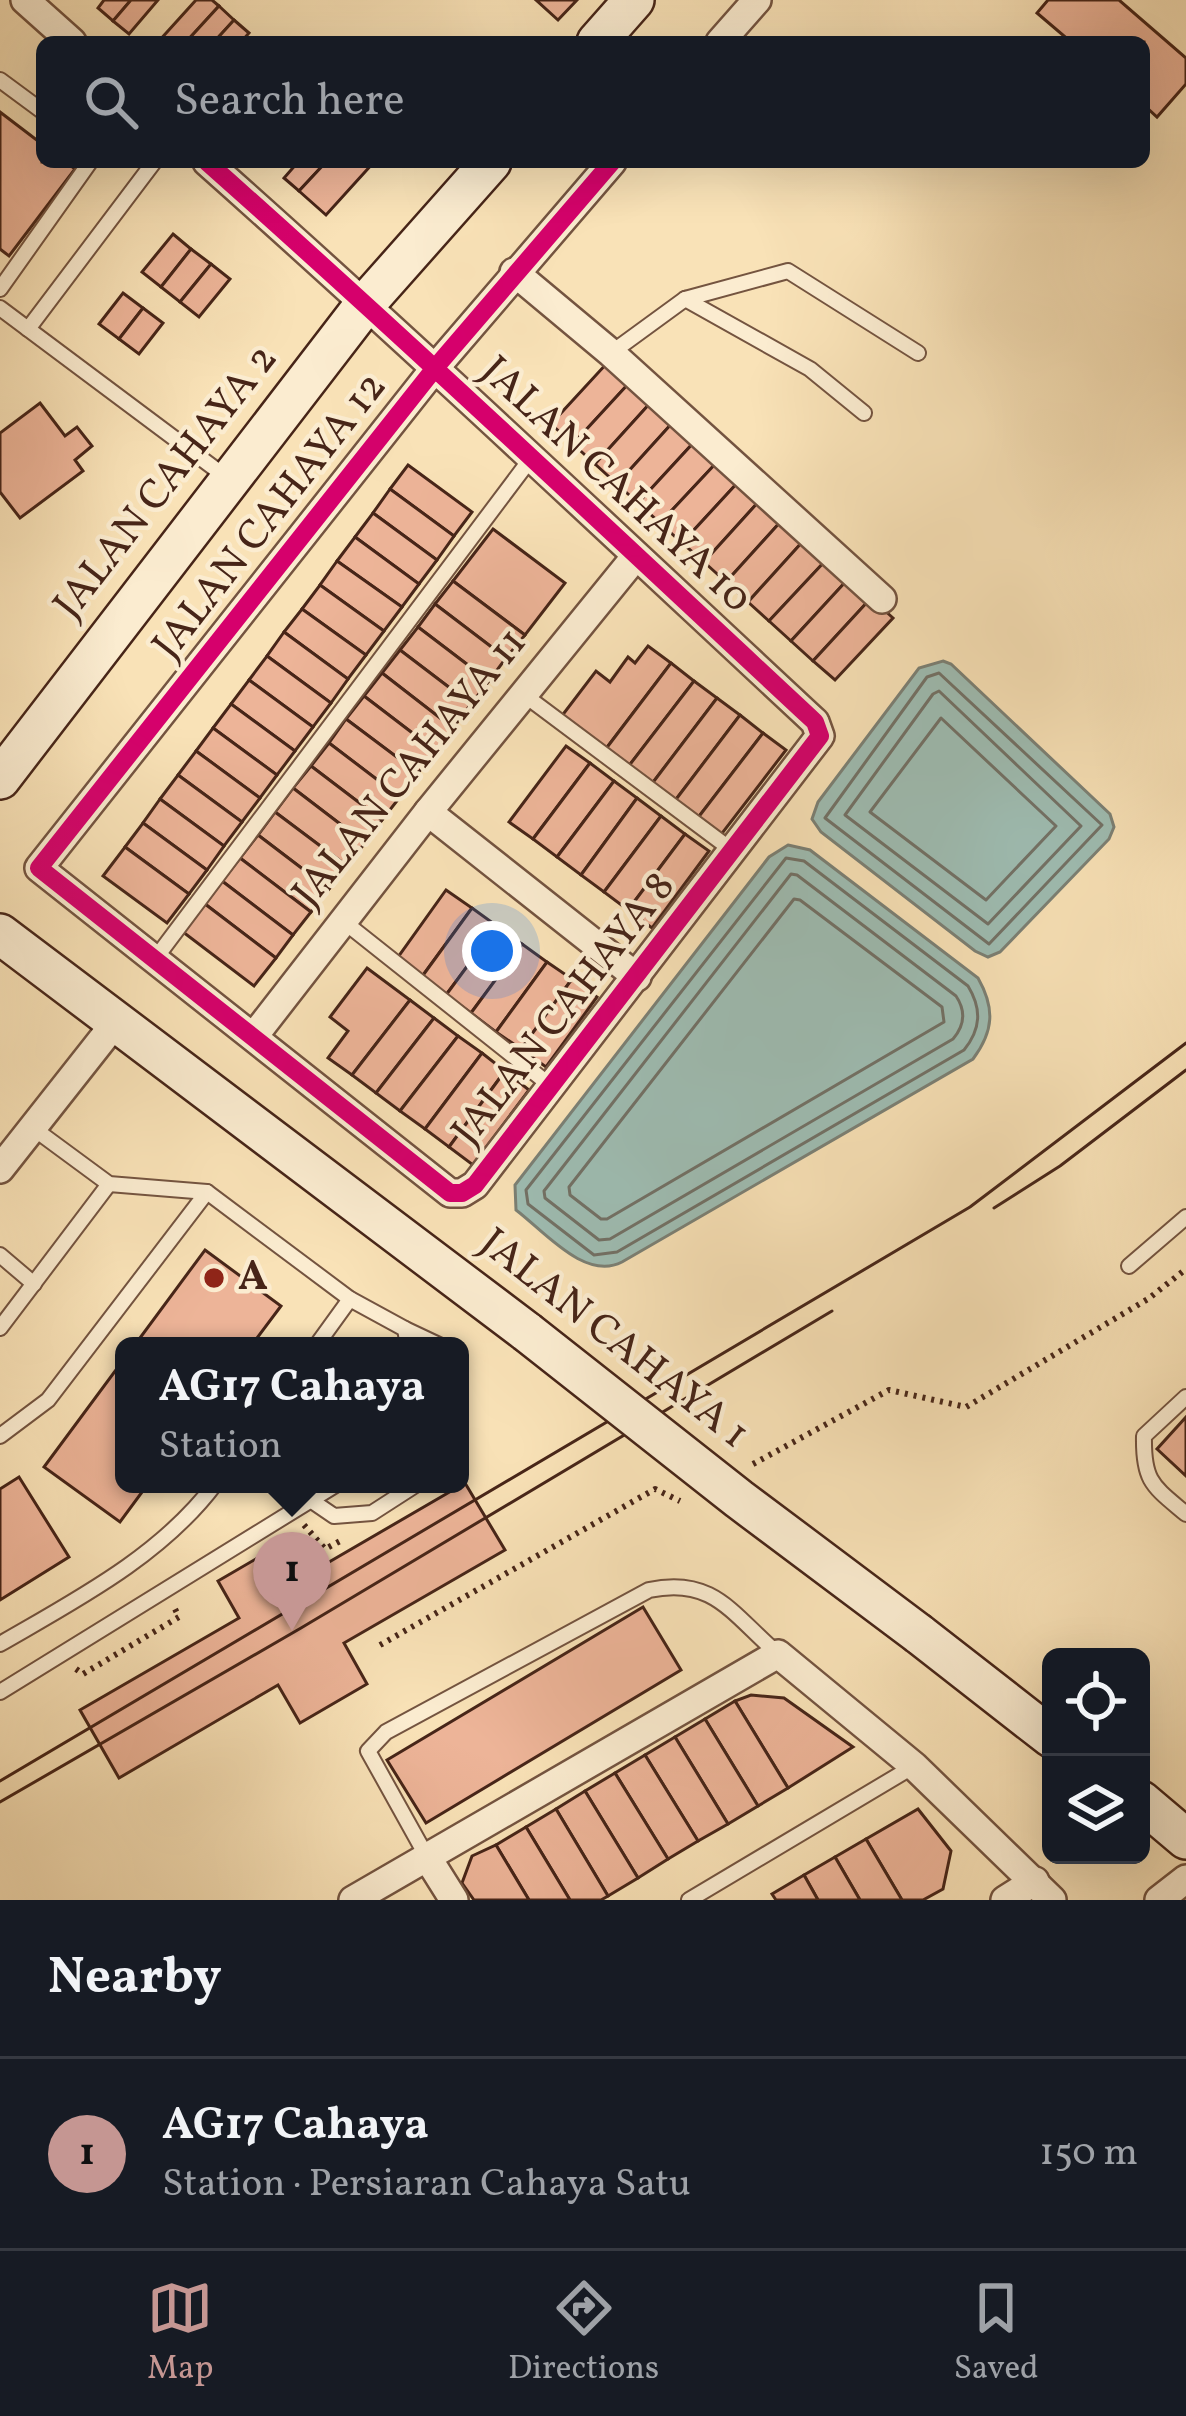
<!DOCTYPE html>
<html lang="en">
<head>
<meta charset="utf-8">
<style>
	body { margin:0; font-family:Vollkorn,serif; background:#242831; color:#f1f3f6 }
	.controls { position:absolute; right:36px; bottom:36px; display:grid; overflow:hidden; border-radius:18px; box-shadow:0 12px 48px #0002 }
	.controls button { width:108px; height:108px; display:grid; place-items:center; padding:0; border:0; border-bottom:3px solid #363941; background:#171b24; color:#f1f3f6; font:60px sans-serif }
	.you { position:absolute; left:492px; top:951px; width:42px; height:42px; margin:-30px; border:9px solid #fff; border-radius:50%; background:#1a73e8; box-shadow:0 0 0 18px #1a73e833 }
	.badge { display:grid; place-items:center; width:78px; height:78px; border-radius:50%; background:#c59692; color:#111; font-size:39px; font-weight:700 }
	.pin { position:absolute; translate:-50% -99px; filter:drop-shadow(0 3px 6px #0008) }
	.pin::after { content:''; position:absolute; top:63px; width:42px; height:36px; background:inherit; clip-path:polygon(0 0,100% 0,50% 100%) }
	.popup { position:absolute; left:115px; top:1337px; width:354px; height:156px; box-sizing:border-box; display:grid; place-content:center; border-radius:18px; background:#171b24; filter:drop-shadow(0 3px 9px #0005); font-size:39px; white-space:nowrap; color:#9ea1a6 }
	.popup b { font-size:45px; color:#f1f3f6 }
	.popup::after { content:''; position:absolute; left:50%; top:100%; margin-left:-24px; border:24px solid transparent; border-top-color:#171b24 }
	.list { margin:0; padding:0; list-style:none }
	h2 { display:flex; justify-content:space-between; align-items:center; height:156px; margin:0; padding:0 48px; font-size:51px }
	h2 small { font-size:39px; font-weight:400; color:#9ea1a6 }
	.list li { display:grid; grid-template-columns:78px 1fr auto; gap:36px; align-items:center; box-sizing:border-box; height:192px; padding:0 48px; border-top:3px solid #363941 }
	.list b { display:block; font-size:45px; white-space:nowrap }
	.list p { margin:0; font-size:39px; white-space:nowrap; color:#9ea1a6 }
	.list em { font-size:39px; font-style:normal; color:#9ea1a6 }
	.icon { flex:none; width:66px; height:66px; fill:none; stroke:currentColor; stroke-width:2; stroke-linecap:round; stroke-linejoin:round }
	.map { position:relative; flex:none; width:1186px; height:1900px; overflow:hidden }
	.search { position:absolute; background:#171b24; box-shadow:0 12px 48px #0002; left:36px; right:36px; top:36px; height:132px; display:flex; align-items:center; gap:30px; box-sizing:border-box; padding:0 42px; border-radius:18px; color:#9ea1a6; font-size:45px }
	.sheet { height:348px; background:#171b24 }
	nav { display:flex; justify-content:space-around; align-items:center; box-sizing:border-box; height:168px; border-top:3px solid #363941; background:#171b24; font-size:33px; color:#9ea1a6 }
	nav a { display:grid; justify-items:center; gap:6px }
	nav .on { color:#c59692 }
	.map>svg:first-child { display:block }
	.water { fill:#9ebdb3; stroke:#7b8075; stroke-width:3 }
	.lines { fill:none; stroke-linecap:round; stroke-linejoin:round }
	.shore { stroke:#727166; stroke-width:3 }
	.building { fill:#edb498; stroke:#472518; stroke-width:3 }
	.lane-casing { stroke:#745440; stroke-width:18 }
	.street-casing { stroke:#745440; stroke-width:32 }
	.secondary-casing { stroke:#472518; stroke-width:44 }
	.path { stroke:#472518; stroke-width:6; stroke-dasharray:3 6; stroke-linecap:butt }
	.lane { stroke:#fbecd0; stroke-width:14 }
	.street { stroke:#fbecd0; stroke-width:27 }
	.secondary { stroke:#fbecd0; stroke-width:39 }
	.tram { stroke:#472518; stroke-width:3 }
	.secondary-bridge-casing { stroke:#472518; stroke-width:44; stroke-linecap:butt }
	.secondary-bridge { stroke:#fbecd0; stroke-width:39 }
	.cycleway-casing { stroke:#fbecd0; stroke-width:26 }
	.cycleway { stroke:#d6006c; stroke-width:18 }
	.poi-dot { fill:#8f2418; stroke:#fbecd0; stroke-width:4.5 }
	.labels { text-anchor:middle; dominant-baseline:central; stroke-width:9; stroke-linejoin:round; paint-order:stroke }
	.street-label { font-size:42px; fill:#472518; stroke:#fbecd0 }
	.poi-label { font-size:42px; font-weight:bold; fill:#472518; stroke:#fbecd0; text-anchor:start }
</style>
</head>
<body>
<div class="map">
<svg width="1186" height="1900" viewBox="0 0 1186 1900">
	<rect width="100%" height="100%" fill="#f9e2b7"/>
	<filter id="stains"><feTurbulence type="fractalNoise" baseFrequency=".00167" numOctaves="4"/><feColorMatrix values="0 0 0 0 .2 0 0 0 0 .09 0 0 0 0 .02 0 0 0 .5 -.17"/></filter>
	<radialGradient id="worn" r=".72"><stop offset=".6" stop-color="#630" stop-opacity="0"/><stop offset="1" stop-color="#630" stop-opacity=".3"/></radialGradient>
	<g class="water">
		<polygon points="943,661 951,664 1110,814 1114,827 1109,839 1000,952 988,957 975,951 821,832 812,819 818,802 919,668"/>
		<path d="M788 845 810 850 978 978C995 1008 994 1031 973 1059L622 1262C585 1281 545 1232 516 1210L515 1185 769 857Z"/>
	</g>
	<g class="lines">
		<g class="shore">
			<polygon points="939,673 1102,825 989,944 825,818 927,677"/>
			<polygon points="939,691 1081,826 988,924 845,815 933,694"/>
			<polygon points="941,718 1056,826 986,900 870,812"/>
			<path d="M786 858 804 861 968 986C982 1009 981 1029 964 1050L617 1252 594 1255 528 1204 526 1190Z"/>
			<path d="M791 874 797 875 956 996C966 1011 965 1025 953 1039L610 1239 599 1240 545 1198 544 1191Z"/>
			<polygon points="794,899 800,900 942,1007 944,1022 607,1219 601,1219 570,1195 569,1187"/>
		</g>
	</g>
	<g class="building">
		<polygon points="104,0 131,0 113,21 98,8"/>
		<polygon points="131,0 158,0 129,34 113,21"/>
		<polygon points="196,0 212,0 219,6 186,42 158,42"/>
		<polygon points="536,0 577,0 558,20"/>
		<polygon points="1048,0 1119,0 1186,58 1186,84 1157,117 1144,105 1144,42 1071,42 1037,13"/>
		<polygon points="219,6 234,20 214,42 186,42"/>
		<polygon points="234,20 249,33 241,42 214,42"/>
		<polygon points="0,112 42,144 42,162 66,162 75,169 9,256 0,249"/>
		<polygon points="298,162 326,162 299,191 284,178"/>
		<polygon points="326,162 374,162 326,215 299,191"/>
		<polygon points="173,234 191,249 161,287 142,272"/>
		<polygon points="191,249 211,264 180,302 161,287"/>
		<polygon points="211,264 230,279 199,317 180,302"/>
		<polygon points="123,293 143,308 119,339 99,324"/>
		<polygon points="143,308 163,323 139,354 119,339"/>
		<polygon points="608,362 630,382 573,444 551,424"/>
		<polygon points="630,382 652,401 595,464 573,444"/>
		<polygon points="652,401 674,421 617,484 595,464"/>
		<polygon points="40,403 65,436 77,427 92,446 75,460 83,471 20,518 0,492 0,433"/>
		<polygon points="674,421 696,440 638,503 617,484"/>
		<polygon points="696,440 718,461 660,523 638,503"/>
		<polygon points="718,461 740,480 682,543 660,523"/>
		<polygon points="408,465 472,512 454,536 390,489"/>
		<polygon points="740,480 761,499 704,562 682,543"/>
		<polygon points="390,489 454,536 437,560 373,513"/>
		<polygon points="761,499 783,519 726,582 704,562"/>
		<polygon points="373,513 437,560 419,584 355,537"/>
		<polygon points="783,519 805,539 748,602 726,582"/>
		<polygon points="493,529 565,583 525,635 453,581"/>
		<polygon points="355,537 419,584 402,607 337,561"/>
		<polygon points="805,539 827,559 769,621 748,602"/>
		<polygon points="827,559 849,578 791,641 769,621"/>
		<polygon points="337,561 402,607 384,631 320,585"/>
		<polygon points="849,578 871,598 813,661 791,641"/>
		<polygon points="453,581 525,635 506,658 435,604"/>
		<polygon points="320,585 384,631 366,655 302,609"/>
		<polygon points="871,598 893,618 835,680 813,661"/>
		<polygon points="435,604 506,658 489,681 418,627"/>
		<polygon points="302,609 366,655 348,679 284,632"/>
		<polygon points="418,627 489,681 471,704 400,650"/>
		<polygon points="284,632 348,679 331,703 267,656"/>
		<polygon points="648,646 671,663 605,750 561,717 596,671 610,682 628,657 635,663"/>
		<polygon points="400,650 471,704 453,728 382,673"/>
		<polygon points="267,656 331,703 313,727 249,680"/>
		<polygon points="671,663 694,681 628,767 605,750"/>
		<polygon points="382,673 453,728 436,751 364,696"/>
		<polygon points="249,680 313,727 295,751 231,704"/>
		<polygon points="694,681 717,698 651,785 628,767"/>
		<polygon points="364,696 436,751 418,773 346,719"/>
		<polygon points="717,698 740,715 674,802 651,785"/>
		<polygon points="231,704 295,751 277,775 213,728"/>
		<polygon points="740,715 763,733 697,819 674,802"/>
		<polygon points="346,719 418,773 400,797 329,743"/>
		<polygon points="213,728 277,775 260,798 196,751"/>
		<polygon points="763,733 786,750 720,836 697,819"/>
		<polygon points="329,743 400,797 382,820 311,766"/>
		<polygon points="566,746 590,763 533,839 509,822"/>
		<polygon points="196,751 260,798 242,822 178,775"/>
		<polygon points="590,763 614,781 557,857 533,839"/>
		<polygon points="311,766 382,820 365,843 293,788"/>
		<polygon points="178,775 242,822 224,846 160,799"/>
		<polygon points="614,781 637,798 581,875 557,857"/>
		<polygon points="293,788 365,843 347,866 275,812"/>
		<polygon points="637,798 661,816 604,892 581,875"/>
		<polygon points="160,799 224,846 207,870 143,823"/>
		<polygon points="275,812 347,866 329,889 258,835"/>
		<polygon points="661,816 685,834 628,910 604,892"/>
		<polygon points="143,823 207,870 189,894 125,847"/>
		<polygon points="685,834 709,851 652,928 628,910"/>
		<polygon points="258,835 329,889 311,912 240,858"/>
		<polygon points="125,847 189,894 167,923 103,876"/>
		<polygon points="240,858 311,912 293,935 222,881"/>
		<polygon points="222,881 293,935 276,958 205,904"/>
		<polygon points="446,890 472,908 421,978 396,960"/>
		<polygon points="205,904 276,958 254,986 183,932"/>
		<polygon points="472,908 497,926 446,995 421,978"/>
		<polygon points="497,926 522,944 471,1013 446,995"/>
		<polygon points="522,944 547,962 496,1032 471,1013"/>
		<polygon points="547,962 572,979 521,1049 496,1032"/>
		<polygon points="367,968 410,1000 352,1075 328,1058 348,1031 330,1017"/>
		<polygon points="572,979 597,997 546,1067 521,1049"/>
		<polygon points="410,1000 434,1018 376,1093 352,1075"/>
		<polygon points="434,1018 458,1036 400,1111 376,1093"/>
		<polygon points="458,1036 482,1053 425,1129 400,1111"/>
		<polygon points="482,1053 505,1071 449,1147 425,1129"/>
		<polygon points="505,1071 529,1090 473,1165 449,1147"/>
		<polygon points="205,1250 281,1306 251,1346 134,1346"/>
		<polygon points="124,1359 124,1484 148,1484 120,1522 44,1467"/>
		<polygon points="1186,1417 1186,1476 1157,1449"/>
		<polygon points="19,1477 69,1557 0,1600 0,1489"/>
		<polygon points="465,1483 505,1550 344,1643 367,1684 300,1723 278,1685 119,1778 80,1710 239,1618 218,1581 285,1542 305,1576"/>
		<polygon points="643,1607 681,1670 426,1823 387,1760"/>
		<polygon points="751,1695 784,1698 853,1747 788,1788 735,1701"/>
		<polygon points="735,1701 788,1788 758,1806 705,1719"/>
		<polygon points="705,1719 758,1806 728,1824 675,1737"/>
		<polygon points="675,1737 728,1824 698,1841 645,1755"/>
		<polygon points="645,1755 698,1841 668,1859 615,1773"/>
		<polygon points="615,1773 668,1859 638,1878 585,1791"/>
		<polygon points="585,1791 638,1878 608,1896 556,1809"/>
		<polygon points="556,1809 608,1896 601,1900 570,1900 526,1827"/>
		<polygon points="918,1809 951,1851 943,1889 923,1900 902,1900 866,1839"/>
		<polygon points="526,1827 570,1900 529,1900 496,1845"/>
		<polygon points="866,1839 902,1900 860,1900 835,1857"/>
		<polygon points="496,1845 529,1900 474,1900 462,1883 472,1856"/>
		<polygon points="835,1857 860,1900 818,1900 804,1875"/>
		<polygon points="804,1875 818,1900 776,1900 772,1894"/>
	</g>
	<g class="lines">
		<g class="lane-casing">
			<g id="lane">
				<polyline points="0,80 42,111"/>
				<polyline points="0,289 90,162"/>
				<polyline points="685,299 788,271 918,353"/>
				<polyline points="0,308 226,477"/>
				<polyline points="28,329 154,162"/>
				<polyline points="611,353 685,299 810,369 864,413"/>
				<polyline points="523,694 733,851"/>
				<polyline points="343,921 551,1086"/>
				<polyline points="155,959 532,457"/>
				<polyline points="33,1128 109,1184 207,1192 350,1299 405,1329 408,1346"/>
				<polyline points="0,1255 34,1284"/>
				<polyline points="1129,1266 1186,1217"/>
				<polyline points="0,1328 109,1184"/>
				<polyline points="405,1329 441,1346"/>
				<polyline points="316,1346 350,1299"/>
				<path d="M1186 1397 1144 1436C1143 1482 1153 1486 1186 1514"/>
				<polyline points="0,1436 48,1400 207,1192"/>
				<polyline points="312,1501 334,1516 372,1513 417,1484"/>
				<path d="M0 1644C76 1600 161 1556 215 1484"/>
				<polyline points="0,1692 337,1484"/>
				<path d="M427 1857 368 1751 386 1732 649 1590C713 1576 732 1614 777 1653"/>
				<polyline points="689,1900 914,1766"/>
			</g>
		</g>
		<g class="street-casing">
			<g id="street">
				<polyline points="25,0 72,42"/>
				<polyline points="720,42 757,0"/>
				<path d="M207 162C413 345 613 534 815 722L820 736 475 1185 462 1193H450L39 868 435 368 612 162"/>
				<polyline points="514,272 611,353 882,599"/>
				<polyline points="428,812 637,977"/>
				<polyline points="254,1036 428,812 636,556"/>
				<polyline points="0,1169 116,1022"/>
				<polyline points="427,1857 454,1900"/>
				<polyline points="353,1900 778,1654 914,1766 1052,1900"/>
				<polyline points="1005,1900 1035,1881"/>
				<polyline points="1159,1900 1186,1879"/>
			</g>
		</g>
		<g class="secondary-casing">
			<g id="secondary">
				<polyline points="597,42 634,0"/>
				<polyline points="0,779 366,303 491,162"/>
				<polyline points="0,934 527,1332"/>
				<polyline points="919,1634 1051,1737"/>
				<polyline points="1141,1801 1186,1839"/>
			</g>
		</g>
		<g class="path">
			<path d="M460 1366C468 1392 466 1422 460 1448"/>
			<polyline points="753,1464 889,1390 966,1407 1148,1299 1186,1269"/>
			<polyline points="304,1525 325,1549 344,1539"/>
			<polyline points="380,1645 655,1489 680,1501"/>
			<polyline points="76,1669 83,1674 179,1617 174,1607"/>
		</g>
		<use href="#lane" class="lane"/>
		<use href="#street" class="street"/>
		<use href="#secondary" class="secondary"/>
		<g class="tram">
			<polyline points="994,1208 1060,1166 1186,1070"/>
			<polyline points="0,1781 970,1207 1186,1043"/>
			<polyline points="0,1802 301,1628 832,1311"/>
		</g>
		<g class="secondary-bridge-casing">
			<polyline id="secondary-bridge" points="527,1332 739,1499 919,1634"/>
		</g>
		<use href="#secondary-bridge" class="secondary-bridge"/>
		<g class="cycleway-casing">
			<path id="cycleway" d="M207 162C413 345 613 534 815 722L820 736 475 1185 462 1193H450L39 868 435 368 612 162"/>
		</g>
		<use href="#cycleway" class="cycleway"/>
	</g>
	<circle class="poi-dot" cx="214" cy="1278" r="12"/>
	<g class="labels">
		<g class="street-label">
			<text transform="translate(167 483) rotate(-52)">JALAN CAHAYA 2</text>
			<text transform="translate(615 486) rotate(43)">JALAN CAHAYA 10</text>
			<text transform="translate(271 517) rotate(-52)">JALAN CAHAYA 12</text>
			<text transform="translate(411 769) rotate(-51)">JALAN CAHAYA 11</text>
			<text transform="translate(565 1010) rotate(-52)">JALAN CAHAYA 8</text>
			<text transform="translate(613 1340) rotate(38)">JALAN CAHAYA 1</text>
		</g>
		<g class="poi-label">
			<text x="238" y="1278">A</text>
		</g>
	</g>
	<rect width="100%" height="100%" filter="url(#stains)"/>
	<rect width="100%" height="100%" fill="url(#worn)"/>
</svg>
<div class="controls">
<button><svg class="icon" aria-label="locate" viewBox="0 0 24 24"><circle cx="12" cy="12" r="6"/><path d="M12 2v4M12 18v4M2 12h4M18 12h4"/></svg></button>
<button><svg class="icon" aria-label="layers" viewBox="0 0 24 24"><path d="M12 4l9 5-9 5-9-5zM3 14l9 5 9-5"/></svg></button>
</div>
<div class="you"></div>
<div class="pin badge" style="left:292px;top:1631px">1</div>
<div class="popup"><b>AG17 Cahaya</b>Station</div>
<div class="search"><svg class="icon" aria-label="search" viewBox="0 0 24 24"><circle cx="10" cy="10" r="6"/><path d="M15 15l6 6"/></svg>Search here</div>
</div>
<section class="sheet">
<h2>Nearby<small></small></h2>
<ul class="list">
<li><span class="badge">1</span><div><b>AG17 Cahaya</b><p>Station · Persiaran Cahaya Satu</p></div><em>150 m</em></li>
</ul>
</section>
<nav>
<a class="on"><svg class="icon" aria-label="map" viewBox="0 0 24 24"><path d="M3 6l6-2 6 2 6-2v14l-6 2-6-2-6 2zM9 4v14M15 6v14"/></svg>Map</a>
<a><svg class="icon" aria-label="directions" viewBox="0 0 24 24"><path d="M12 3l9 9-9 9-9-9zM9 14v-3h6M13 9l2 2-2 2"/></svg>Directions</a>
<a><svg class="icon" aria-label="saved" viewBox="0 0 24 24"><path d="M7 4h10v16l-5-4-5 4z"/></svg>Saved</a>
</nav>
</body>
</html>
